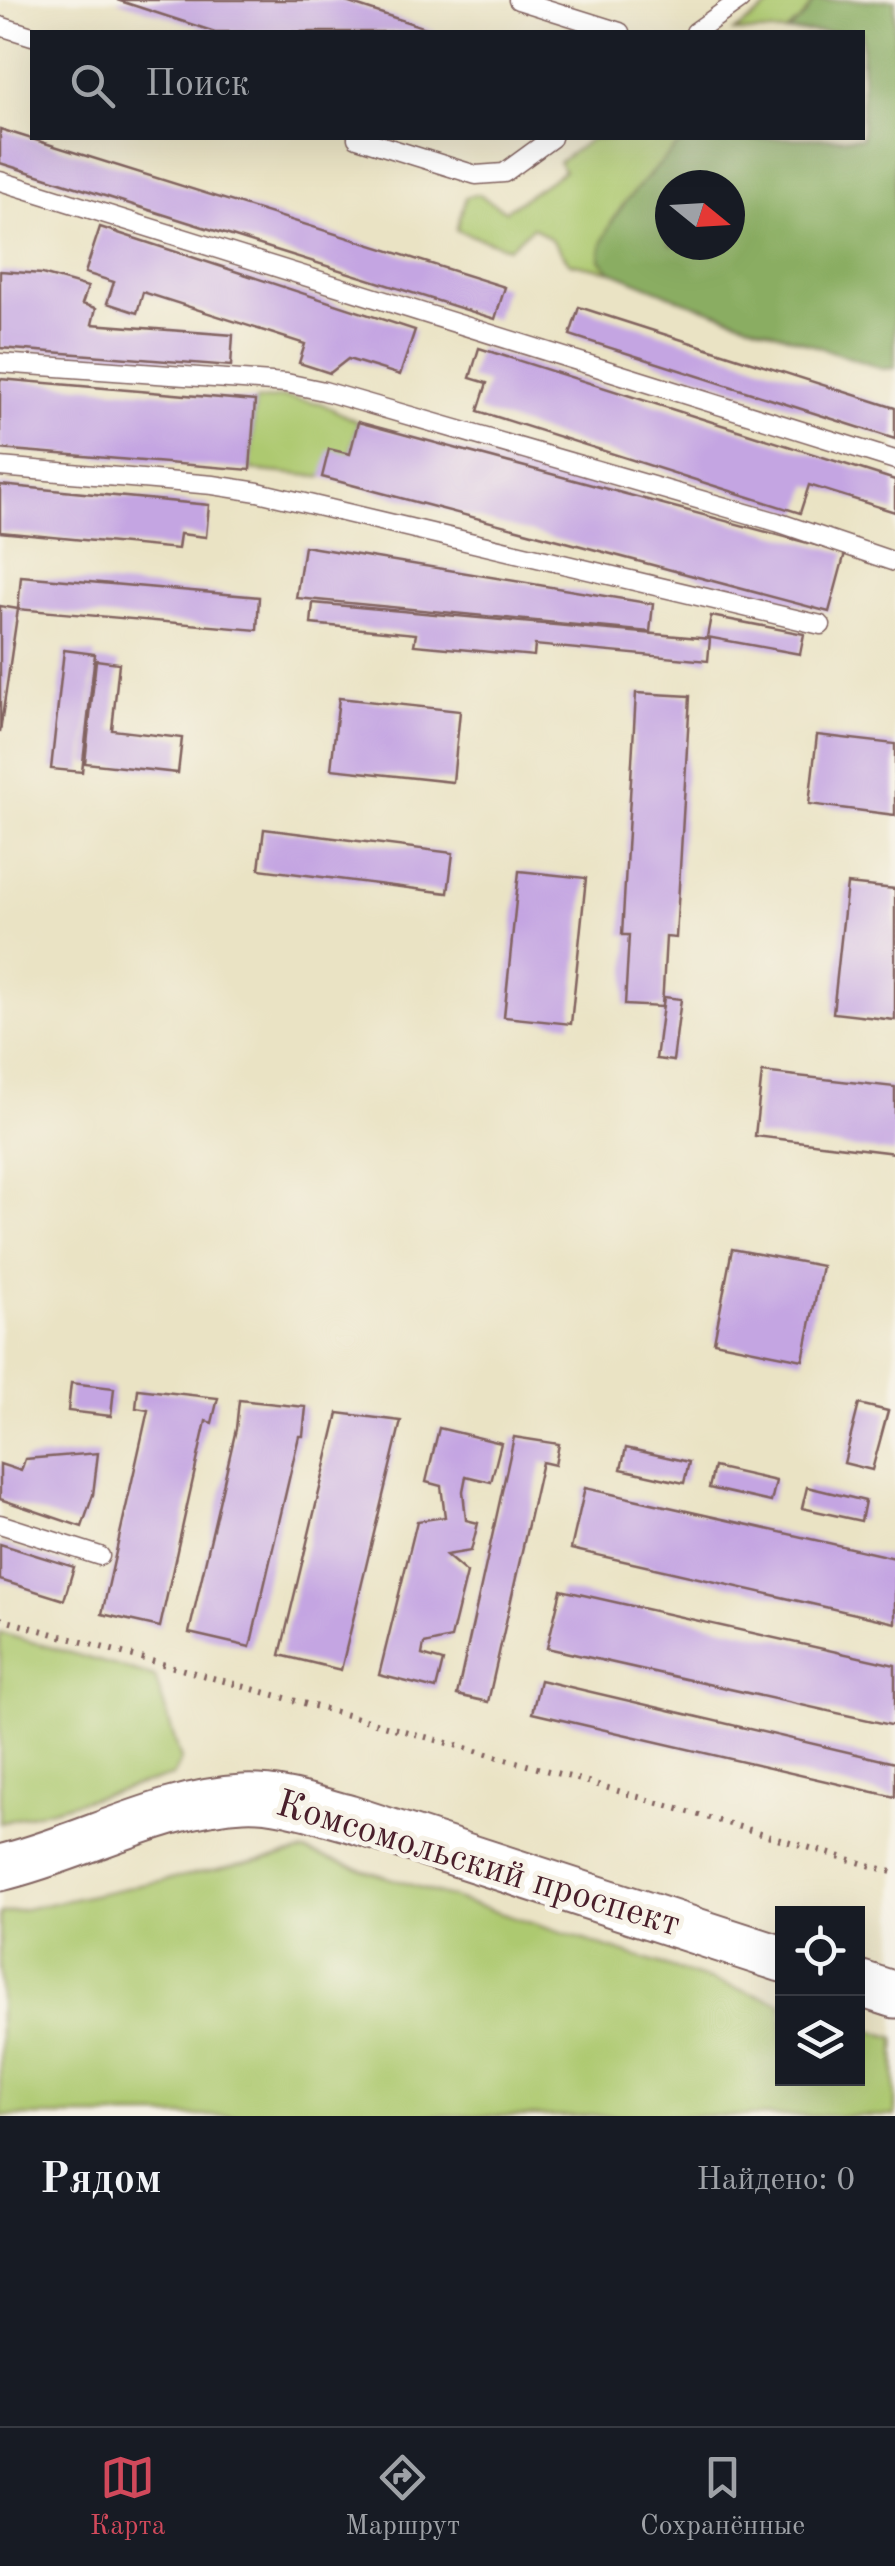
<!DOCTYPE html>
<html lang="ru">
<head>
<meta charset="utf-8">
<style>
	body { margin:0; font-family:"Old Standard TT",serif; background:#20242c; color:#f1f3f6 }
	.controls { position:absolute; right:30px; bottom:30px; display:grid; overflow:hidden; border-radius:0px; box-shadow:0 10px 40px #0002 }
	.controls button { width:90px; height:90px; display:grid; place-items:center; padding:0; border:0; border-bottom:2px solid #363941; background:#171b24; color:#f1f3f6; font:50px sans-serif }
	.compass { position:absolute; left:655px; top:170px; width:90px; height:90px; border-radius:50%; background:#171b24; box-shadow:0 10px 40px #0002; rotate:108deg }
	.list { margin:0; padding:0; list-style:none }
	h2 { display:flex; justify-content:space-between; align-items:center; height:130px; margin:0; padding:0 40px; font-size:42px }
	h2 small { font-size:32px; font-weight:400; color:#9ea1a6 }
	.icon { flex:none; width:55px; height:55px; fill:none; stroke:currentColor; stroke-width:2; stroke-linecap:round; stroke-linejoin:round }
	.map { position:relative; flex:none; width:895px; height:2116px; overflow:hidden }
	.search { position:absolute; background:#171b24; box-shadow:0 10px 40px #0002; left:30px; right:30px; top:30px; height:110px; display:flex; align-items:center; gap:25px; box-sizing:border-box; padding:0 35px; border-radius:0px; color:#9ea1a6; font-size:38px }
	.sheet { height:310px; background:#171b24 }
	nav { display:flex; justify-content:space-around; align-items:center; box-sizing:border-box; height:140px; border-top:2px solid #363941; background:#171b24; font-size:28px; color:#9ea1a6 }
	nav a { display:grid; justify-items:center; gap:5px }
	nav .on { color:#d1495b }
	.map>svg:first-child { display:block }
	.green { fill:#adc970; stroke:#7c744e; stroke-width:2.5 }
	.forest { fill:#8aad62; stroke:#6a6646; stroke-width:2.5; fill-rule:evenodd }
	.building { fill:#c4a5e2 }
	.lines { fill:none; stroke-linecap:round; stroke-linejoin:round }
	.service-casing { stroke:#826461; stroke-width:21 }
	.tertiary-casing { stroke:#826461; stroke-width:49 }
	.path { stroke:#826461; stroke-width:6; stroke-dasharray:2.5 8; stroke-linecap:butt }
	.service { stroke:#fff; stroke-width:18 }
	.tertiary { stroke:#fff; stroke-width:45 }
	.labels { text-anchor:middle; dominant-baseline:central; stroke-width:10; stroke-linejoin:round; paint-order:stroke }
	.street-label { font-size:38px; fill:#4a1f2b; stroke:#f7f3e8 }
</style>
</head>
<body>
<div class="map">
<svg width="895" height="2116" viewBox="0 0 895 2116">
	<rect width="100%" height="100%" fill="#f7f3e8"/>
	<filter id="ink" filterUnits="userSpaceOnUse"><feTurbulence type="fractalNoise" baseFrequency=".01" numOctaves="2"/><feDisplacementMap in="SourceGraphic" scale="20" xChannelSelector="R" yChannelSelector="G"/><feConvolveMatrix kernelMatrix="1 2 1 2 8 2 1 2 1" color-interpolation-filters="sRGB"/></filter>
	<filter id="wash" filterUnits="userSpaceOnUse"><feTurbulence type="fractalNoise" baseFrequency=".0048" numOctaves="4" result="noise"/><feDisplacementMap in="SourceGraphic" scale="40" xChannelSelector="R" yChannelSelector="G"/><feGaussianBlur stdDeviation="2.25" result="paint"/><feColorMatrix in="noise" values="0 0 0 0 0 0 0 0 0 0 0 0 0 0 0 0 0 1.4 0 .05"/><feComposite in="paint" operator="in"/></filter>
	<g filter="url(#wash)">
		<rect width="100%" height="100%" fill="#eae3c4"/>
		<g class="green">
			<polygon points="778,0 814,0 804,17 787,32 734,32"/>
			<polygon points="592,138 685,138 626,201 600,259 610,271 570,263 552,240 533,227 508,248 456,230 466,197 478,194 505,211 564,171 559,162"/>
			<polygon points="282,397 320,403 358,422 350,454 322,477 250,470 255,401"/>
			<polygon points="0,1633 155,1677 181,1760 173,1776 0,1823"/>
			<polygon points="305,1851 782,2003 782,2078 858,2078 858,2026 895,2038 895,2116 0,2116 0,1914"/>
		</g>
		<path class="forest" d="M814 0H895V368L883 369 684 301 610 271 600 259C600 216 657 169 685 138H862V32H787L804 17ZM670 185H730V245H670Z"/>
		<g id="blocks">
			<g class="building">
				<polygon points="117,0 340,0 438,32 215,32"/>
				<polygon points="0,129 505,287 495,319 0,163"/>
				<polygon points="100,227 415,330 400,375 348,359 330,373 299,363 305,344 143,292 137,313 107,303 114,282 85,273"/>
				<polygon points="0,271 42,274 88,287 82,304 96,308 92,324 233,335 231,366 0,348"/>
				<polygon points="579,307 895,408 895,439 570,335"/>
				<polygon points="479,348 895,480 895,512 809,485 800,513 478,411 487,383 470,378"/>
				<polygon points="0,379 255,401 250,470 0,449"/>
				<polygon points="358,422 845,553 829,612 322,477 329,449 350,454"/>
				<polygon points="0,485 209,505 206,537 180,534 178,549 0,532"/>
				<polygon points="304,546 653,604 650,632 296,598"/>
				<polygon points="21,576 259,597 257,630 18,609 0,732 0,606 18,609"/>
				<polygon points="313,603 710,639 708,661 535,645 534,656 414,645 416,634 311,624"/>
				<polygon points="711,616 804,634 800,654 707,637"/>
				<polygon points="64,650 95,654 82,772 51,769"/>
				<polygon points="96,660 119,663 112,730 182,738 178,773 85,763"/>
				<polygon points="636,693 690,696 676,938 666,937 662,1007 625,1005 629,935 622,935"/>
				<polygon points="339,698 460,711 453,782 331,769"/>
				<polygon points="817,735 895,744 895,815 809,804"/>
				<polygon points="264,829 453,853 448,893 259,869"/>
				<polygon points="519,871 586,878 571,1024 504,1017"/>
				<polygon points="847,884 895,889 895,1020 833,1013"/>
				<polygon points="664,997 681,999 673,1061 656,1059"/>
				<polygon points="762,1072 895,1087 895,1153 755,1136"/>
				<polygon points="732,1249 822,1266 803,1360 714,1342"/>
				<polygon points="71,1383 114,1388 111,1416 68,1411"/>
				<polygon points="138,1389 218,1398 212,1423 206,1421 160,1627 102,1614 148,1410 136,1408"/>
				<polygon points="239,1400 306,1407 303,1436 299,1436 250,1647 189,1633 236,1429"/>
				<polygon points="859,1404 888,1411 872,1470 844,1463"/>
				<polygon points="338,1413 401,1421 341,1670 280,1655"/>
				<polygon points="439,1428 501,1443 491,1482 466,1476 463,1491 466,1520 478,1523 471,1551 446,1555 467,1573 451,1638 424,1644 422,1655 443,1661 436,1689 379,1675 417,1521 445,1517 441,1486 426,1482"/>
				<polygon points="514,1437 559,1444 555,1465 542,1462 488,1702 457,1695"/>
				<polygon points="626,1448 689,1462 684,1483 621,1469"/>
				<polygon points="98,1453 93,1495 82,1527 0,1499 0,1464 21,1471 25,1459"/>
				<polygon points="714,1467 776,1481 771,1502 709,1488"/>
				<polygon points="807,1487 865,1501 861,1521 802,1508"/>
				<polygon points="585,1488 895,1558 895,1623 571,1549"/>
				<polygon points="0,1544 74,1567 64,1600 0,1580"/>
				<polygon points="561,1590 895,1665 895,1726 547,1648"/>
				<polygon points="540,1680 895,1763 895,1797 532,1713"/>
			</g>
		</g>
	</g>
	<g filter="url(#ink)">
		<use href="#blocks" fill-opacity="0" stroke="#826461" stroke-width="2.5"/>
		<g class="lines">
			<g class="service-casing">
				<g id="service">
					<polyline points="518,0 620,32"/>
					<polyline points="0,26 32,36"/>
					<polyline points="695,32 740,0"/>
					<polyline points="357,138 476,175 504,173 552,138"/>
					<polyline points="0,181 895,460"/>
					<polyline points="0,363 286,383 324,391 777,522 895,562"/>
					<polyline points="0,467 213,485 258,492 821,625"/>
					<polyline points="0,1524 100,1556"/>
				</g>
			</g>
			<g class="tertiary-casing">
				<g id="tertiary">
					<path d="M0 1868C80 1849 161 1802 243 1798 278 1796 314 1809 348 1818L782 1959"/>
					<polyline points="858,1983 895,1995"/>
				</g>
			</g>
			<polyline class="path" points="0,1619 581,1780 895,1873"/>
			<use href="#service" class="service"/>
			<use href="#tertiary" class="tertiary"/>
		</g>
	</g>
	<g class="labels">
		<g class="street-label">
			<text transform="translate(478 1865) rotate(17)">Комсомольский проспект</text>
		</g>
	</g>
</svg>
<div class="controls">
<button><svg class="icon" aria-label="locate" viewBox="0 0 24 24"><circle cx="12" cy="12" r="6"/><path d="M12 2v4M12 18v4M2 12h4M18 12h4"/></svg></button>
<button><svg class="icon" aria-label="layers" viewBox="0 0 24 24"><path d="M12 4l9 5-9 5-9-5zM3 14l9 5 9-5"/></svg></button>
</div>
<svg class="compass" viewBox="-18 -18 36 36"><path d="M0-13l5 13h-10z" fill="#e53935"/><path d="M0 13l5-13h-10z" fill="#9ea1a6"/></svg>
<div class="search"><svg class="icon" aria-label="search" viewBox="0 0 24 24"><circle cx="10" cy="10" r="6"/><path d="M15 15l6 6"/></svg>Поиск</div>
</div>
<section class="sheet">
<h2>Рядом<small>Найдено: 0</small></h2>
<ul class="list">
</ul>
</section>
<nav>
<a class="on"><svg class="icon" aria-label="map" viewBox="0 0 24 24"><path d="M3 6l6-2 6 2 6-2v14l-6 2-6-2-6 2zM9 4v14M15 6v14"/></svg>Карта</a>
<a><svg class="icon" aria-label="directions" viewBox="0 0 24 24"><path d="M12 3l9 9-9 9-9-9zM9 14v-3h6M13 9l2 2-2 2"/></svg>Маршрут</a>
<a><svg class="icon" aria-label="saved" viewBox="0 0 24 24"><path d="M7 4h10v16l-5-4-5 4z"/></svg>Сохранённые</a>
</nav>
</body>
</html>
